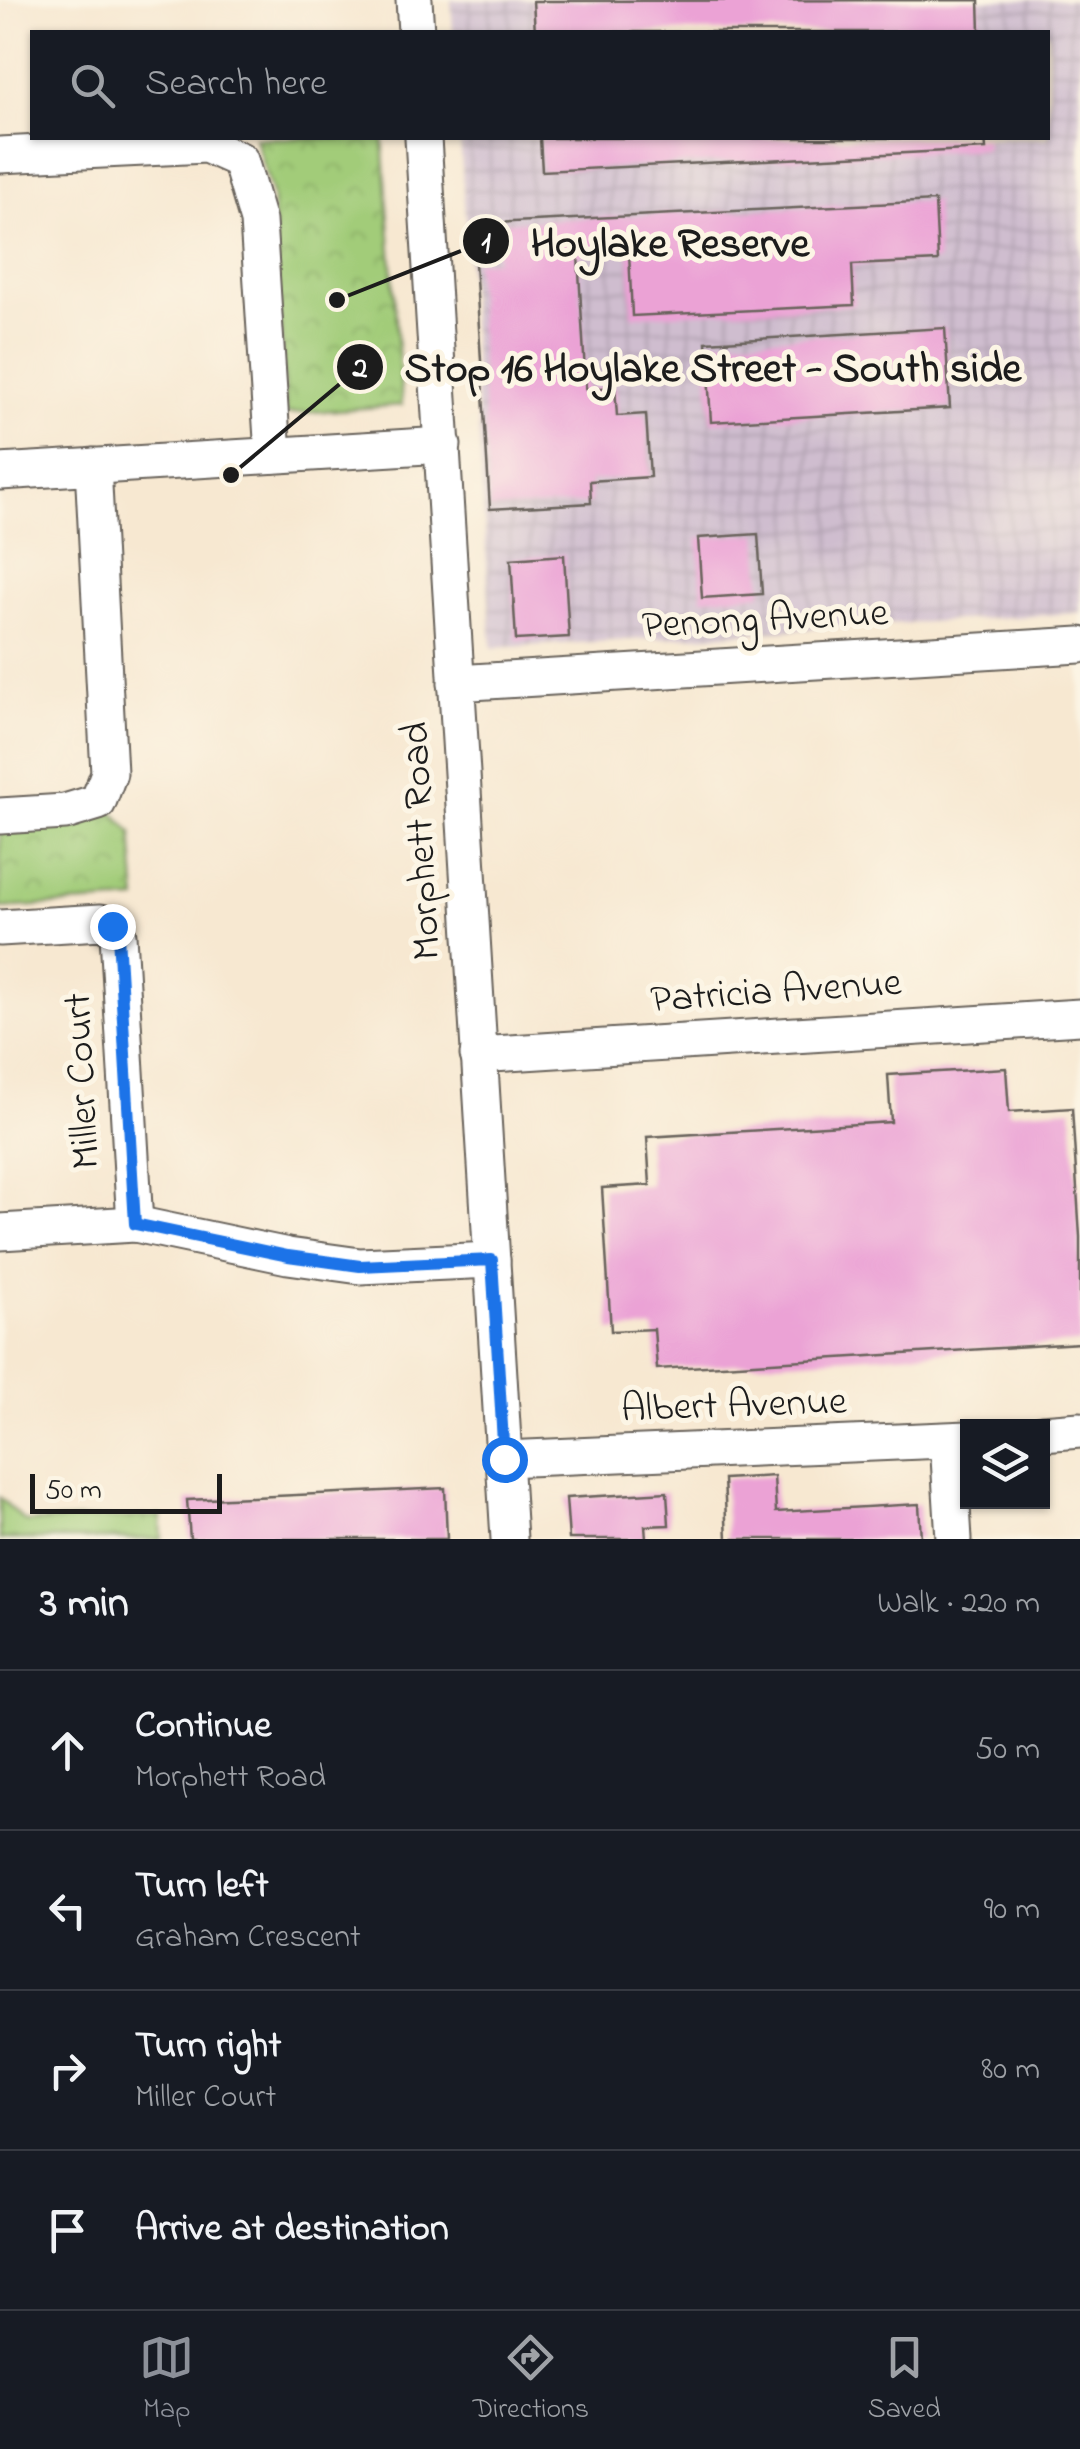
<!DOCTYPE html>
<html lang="en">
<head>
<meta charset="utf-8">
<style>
	body { margin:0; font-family:"Indie Flower",sans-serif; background:#20242c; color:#f1f3f6 }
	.controls { position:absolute; right:30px; bottom:30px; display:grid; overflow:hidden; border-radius:0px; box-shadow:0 2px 8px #0004 }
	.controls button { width:90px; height:90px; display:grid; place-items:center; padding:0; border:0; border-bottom:2px solid #363941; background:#171b24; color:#f1f3f6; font:50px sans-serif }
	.scale { position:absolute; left:30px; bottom:25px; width:192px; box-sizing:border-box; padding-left:10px; border:5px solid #1c1c1c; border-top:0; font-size:28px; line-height:35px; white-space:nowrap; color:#1c1c1c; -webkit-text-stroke:8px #fcf5e5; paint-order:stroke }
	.stop { position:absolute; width:30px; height:30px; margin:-22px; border:8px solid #1a73e8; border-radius:50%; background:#fff }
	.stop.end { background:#1a73e8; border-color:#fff; box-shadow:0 2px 10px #0008 }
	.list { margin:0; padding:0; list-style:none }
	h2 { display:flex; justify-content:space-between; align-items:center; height:130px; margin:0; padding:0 40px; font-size:42px }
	h2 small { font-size:32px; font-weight:400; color:#9ea1a6 }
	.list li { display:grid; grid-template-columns:65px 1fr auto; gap:30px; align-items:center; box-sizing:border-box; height:160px; padding:0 40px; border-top:2px solid #363941 }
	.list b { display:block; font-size:38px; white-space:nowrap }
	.list p { margin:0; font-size:32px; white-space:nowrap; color:#9ea1a6 }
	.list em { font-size:32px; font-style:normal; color:#9ea1a6 }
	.icon { flex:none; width:55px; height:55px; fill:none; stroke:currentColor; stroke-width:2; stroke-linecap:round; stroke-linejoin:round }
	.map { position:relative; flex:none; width:1080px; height:1539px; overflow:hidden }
	.search { position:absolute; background:#171b24; box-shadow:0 2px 8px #0004; left:30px; right:30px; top:30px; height:110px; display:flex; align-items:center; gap:25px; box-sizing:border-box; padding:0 35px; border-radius:0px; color:#9ea1a6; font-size:38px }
	.sheet { height:770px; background:#171b24 }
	nav { display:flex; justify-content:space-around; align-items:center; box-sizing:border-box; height:140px; border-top:2px solid #363941; background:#171b24; font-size:28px; color:#9ea1a6 }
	nav a { display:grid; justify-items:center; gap:5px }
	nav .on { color:#8c9099 }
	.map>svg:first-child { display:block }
	.industrial { fill:url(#industrial-grid) }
	.park { fill:url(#park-crowns); stroke:#5f744a; stroke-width:2.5 }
	.building { fill:#eba2d5 }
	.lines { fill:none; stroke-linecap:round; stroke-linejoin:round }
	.minor-casing { stroke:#69635b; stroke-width:39 }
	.minor { stroke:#fff; stroke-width:35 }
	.route { stroke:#1a73e8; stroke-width:12 }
	.labels { text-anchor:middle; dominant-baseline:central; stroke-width:10; stroke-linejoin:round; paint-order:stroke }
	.street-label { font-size:40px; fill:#1c1c1c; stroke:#fcf5e5 }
	.leader { fill:none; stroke:#1c1c1c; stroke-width:4 }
	.callout-dot { fill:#1c1c1c; stroke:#fcf5e5; stroke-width:4 }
	.mark-label { font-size:30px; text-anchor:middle; font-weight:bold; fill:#fff }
	.callout-label { font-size:42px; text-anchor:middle; font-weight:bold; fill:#1c1c1c; stroke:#fcf5e5; stroke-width:10; stroke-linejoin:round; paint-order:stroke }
</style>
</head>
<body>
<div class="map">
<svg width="1080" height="1539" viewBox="0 0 1080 1539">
	<defs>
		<pattern id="industrial-grid" width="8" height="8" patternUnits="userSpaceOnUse" patternTransform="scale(2.5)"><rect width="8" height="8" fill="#cfbdcf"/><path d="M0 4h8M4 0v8" fill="none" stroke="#b1a2b1"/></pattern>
		<pattern id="park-crowns" width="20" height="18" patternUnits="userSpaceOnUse" patternTransform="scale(2.5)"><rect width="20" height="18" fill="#a2cc79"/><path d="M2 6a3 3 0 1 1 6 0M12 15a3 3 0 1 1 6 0" fill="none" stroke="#8baf68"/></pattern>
	</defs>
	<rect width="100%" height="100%" fill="#fcf5e5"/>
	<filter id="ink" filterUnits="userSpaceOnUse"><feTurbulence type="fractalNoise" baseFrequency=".01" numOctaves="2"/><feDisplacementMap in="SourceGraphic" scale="20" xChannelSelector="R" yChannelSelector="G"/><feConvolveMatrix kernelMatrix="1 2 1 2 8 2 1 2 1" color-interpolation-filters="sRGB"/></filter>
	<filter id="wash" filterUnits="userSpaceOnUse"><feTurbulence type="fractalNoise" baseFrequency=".0048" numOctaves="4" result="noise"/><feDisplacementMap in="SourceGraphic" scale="40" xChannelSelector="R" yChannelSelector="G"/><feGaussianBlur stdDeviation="2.25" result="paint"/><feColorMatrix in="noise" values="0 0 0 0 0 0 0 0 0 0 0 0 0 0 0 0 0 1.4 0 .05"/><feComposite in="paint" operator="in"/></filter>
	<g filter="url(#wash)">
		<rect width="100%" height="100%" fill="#f7e8d1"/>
		<polygon class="industrial" points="451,0 1080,0 1080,613 492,648 460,138 1048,138 1048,32 453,32"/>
		<g class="park">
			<polygon points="255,138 383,138 402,405 286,414 272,194"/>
			<polygon points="107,805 132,832 137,900 0,908 0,824"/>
			<polygon points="0,1498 26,1522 161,1516 162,1539 0,1539"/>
		</g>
		<g id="blocks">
			<g class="building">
				<polygon points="979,0 980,32 535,32 533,1"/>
				<polygon points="540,138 985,138 986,149 542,171"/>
				<polygon points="935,201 938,261 852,265 854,305 632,316 629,252 578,255 586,389 615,387 617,416 646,414 650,477 590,481 591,503 490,509 475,262 497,260 494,223"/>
				<polygon points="945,328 950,408 711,422 706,342"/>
				<polygon points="758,534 762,594 702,598 698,538"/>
				<polygon points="564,555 569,637 516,640 511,559"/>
				<polygon points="1006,1068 1009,1112 1072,1108 1080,1237 1080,1343 657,1369 654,1329 611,1331 602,1188 650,1185 647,1137 891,1122 888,1075"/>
				<polygon points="774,1476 776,1512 919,1504 921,1539 727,1539 724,1479"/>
				<polygon points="445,1488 447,1539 190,1539 187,1500"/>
				<polygon points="667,1492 669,1525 645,1526 646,1539 569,1539 566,1498"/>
			</g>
		</g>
	</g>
	<g filter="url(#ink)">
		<use href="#blocks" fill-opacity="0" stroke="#69635b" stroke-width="2.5"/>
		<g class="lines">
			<g class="minor-casing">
				<g id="minor">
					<polyline points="414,0 416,32"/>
					<polyline points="423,138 509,1539"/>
					<polyline points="0,155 206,145 240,160 258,221 273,455"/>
					<polyline points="0,472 443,445"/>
					<polyline points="456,683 1080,645"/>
					<polyline points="0,816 65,812 98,802 109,773 93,466"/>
					<polyline points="0,928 101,922 112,927 118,935 135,1224"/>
					<polyline points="478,1055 1080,1017"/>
					<polyline points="0,1232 135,1224 288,1256 360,1266 492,1260"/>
					<polyline points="1042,1433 1080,1430"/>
					<polyline points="948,1441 954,1539"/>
					<polyline points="504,1459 968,1439"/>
				</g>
			</g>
			<use href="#minor" class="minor"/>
		</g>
	</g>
	<g class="lines" filter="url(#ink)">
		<polyline class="route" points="112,926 118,935 135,1224 288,1256 360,1266 492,1260 504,1459"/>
	</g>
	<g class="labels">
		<g class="street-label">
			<text transform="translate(765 621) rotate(-3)">Penong Avenue</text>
			<text transform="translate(423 841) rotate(-93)">Morphett Road</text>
			<text transform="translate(776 993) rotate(-4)">Patricia Avenue</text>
			<text transform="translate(84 1081) rotate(-93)">Miller Court</text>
			<text transform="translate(734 1407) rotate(-2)">Albert Avenue</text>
		</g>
	</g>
	<path class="leader" d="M337 300L486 241M231 475L360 367"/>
	<g class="callout-dot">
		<circle cx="337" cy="300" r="10"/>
		<circle cx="231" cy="475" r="10"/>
		<circle cx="486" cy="241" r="25"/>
		<circle cx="360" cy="367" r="25"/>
	</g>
	<g class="mark-label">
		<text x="486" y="252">1</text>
		<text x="360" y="377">2</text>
	</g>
	<g class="callout-label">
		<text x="670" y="256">Hoylake Reserve</text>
		<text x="713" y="381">Stop 16 Hoylake Street - South side</text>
	</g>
</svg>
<div class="controls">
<button><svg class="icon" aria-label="layers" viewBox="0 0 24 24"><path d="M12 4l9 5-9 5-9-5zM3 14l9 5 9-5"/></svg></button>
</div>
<div class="scale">50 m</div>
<div class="stop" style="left:504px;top:1459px"></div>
<div class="stop end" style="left:112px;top:926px"></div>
<div class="search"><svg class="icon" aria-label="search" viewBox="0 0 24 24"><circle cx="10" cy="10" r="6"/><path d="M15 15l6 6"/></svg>Search here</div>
</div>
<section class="sheet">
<h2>3 min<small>Walk · 220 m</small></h2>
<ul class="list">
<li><svg class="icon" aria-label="ahead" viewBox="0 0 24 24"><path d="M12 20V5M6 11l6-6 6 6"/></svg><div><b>Continue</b><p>Morphett Road</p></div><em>50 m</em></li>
<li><svg class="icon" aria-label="left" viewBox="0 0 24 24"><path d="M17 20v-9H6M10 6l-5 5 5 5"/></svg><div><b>Turn left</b><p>Graham Crescent</p></div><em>90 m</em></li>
<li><svg class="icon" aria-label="right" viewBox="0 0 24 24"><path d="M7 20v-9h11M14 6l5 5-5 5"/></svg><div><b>Turn right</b><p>Miller Court</p></div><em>80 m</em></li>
<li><svg class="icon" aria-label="arrive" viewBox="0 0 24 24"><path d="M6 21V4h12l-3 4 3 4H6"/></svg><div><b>Arrive at destination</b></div></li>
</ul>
</section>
<nav>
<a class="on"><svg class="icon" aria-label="map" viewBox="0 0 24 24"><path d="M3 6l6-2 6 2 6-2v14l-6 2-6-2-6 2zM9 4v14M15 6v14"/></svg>Map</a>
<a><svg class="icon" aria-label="directions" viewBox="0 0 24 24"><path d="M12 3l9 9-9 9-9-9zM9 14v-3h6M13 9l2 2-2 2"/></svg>Directions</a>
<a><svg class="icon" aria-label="saved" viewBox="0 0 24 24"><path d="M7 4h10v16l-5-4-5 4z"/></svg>Saved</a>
</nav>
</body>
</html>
